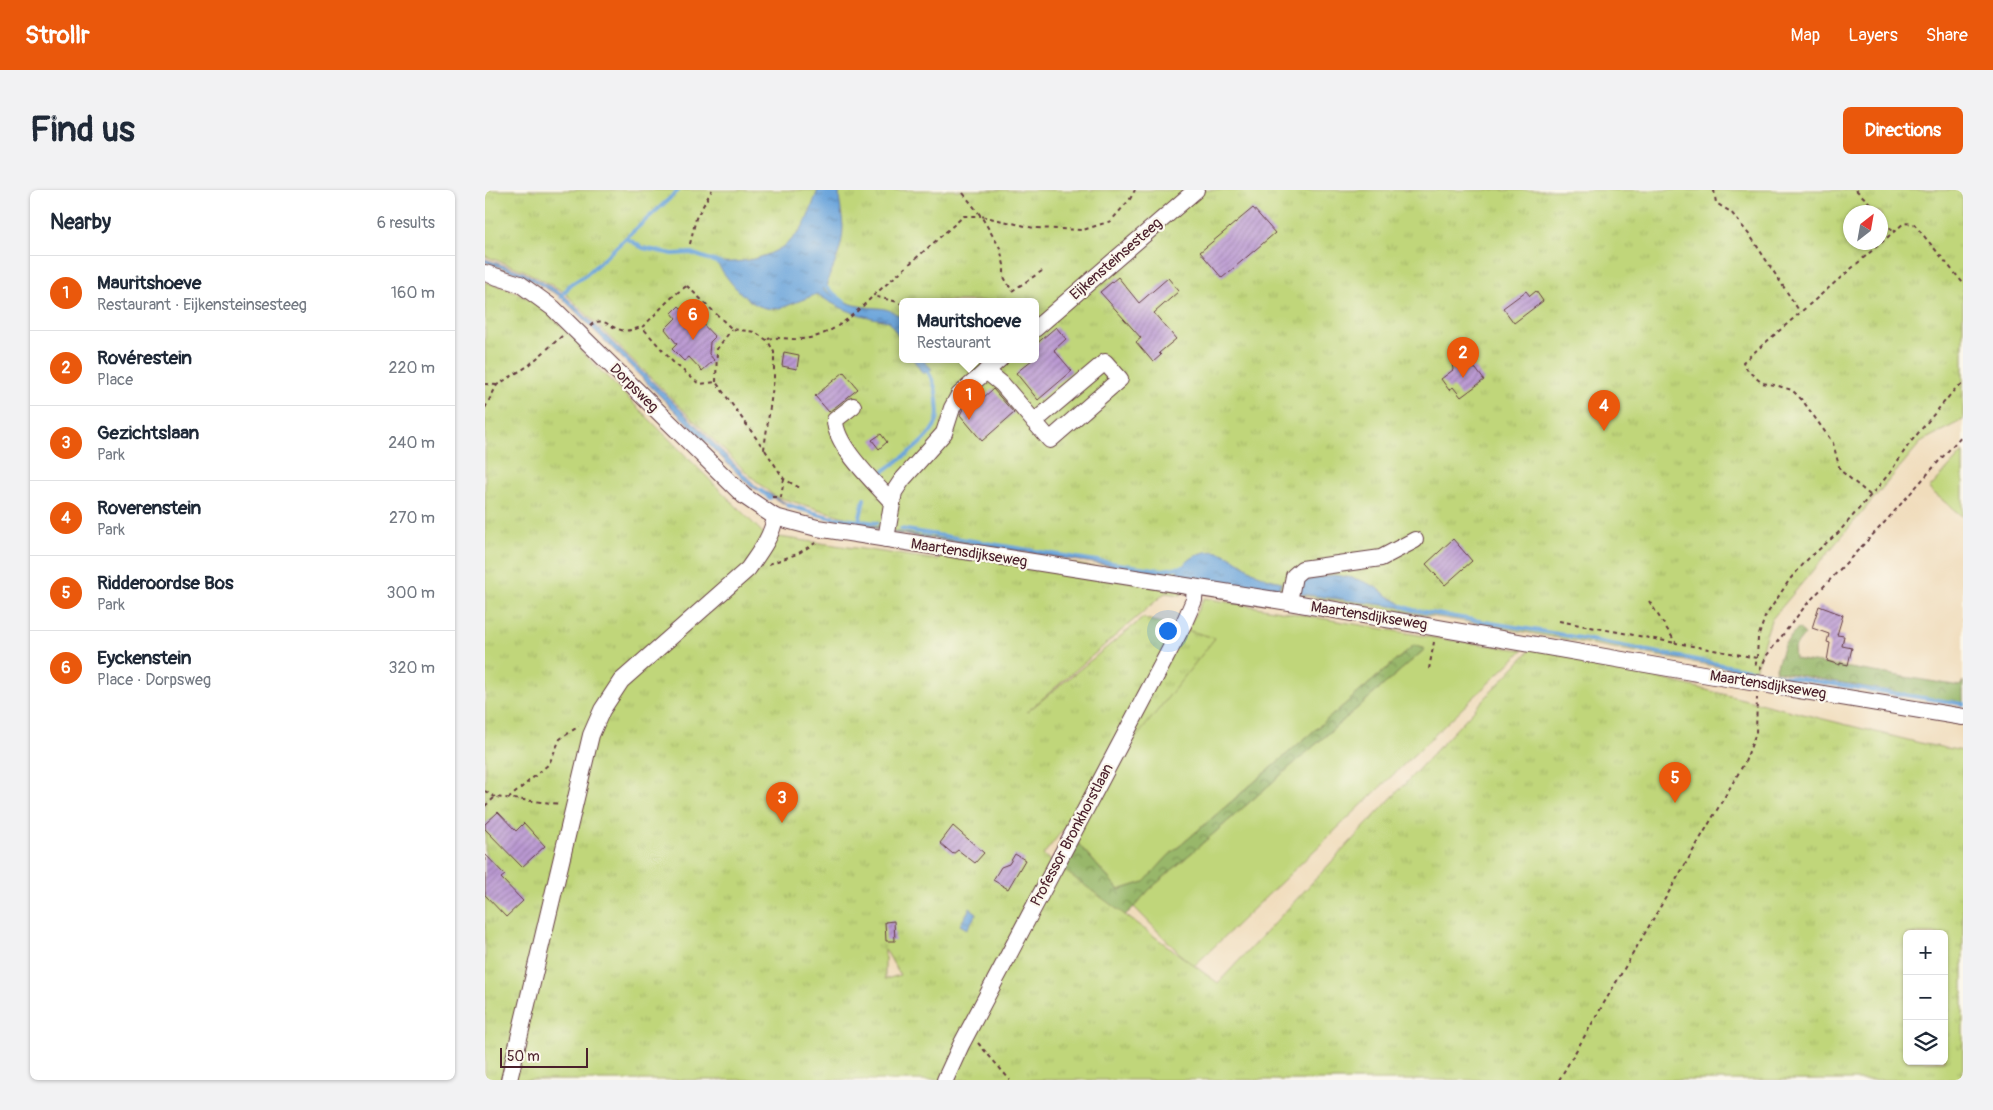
<!DOCTYPE html>
<html lang="en">
<head>
<meta charset="utf-8">
<style>
	body { margin:0; font-family:Pangolin,sans-serif; background:#f2f2f3; color:#1f2937 }
	.controls { position:absolute; right:15px; bottom:15px; display:grid; overflow:hidden; border-radius:8px; box-shadow:0 1px 4px #0004 }
	.controls button { width:45px; height:45px; display:grid; place-items:center; padding:0; border:0; border-bottom:1px solid #e0e1e3; background:#fff; color:#1f2937; font:25px sans-serif }
	.compass { position:absolute; left:1358px; top:15px; width:45px; height:45px; border-radius:50%; background:#fff; box-shadow:0 1px 4px #0004; rotate:31deg }
	.scale { position:absolute; left:15px; bottom:12px; width:88px; box-sizing:border-box; padding-left:5px; border:2px solid #4a1f2b; border-top:0; font-size:14px; line-height:18px; white-space:nowrap; color:#4a1f2b; -webkit-text-stroke:4px #fbf7ec; paint-order:stroke }
	.you { position:absolute; left:682px; top:440px; width:18px; height:18px; margin:-12px; border:4px solid #fff; border-radius:50%; background:#1a73e8; box-shadow:0 0 0 8px #1a73e833 }
	.badge { display:grid; place-items:center; width:32px; height:32px; border-radius:50%; background:#ea580c; color:#fff; font-size:16px; font-weight:700 }
	.pin { position:absolute; translate:-50% -41px; filter:drop-shadow(0 1px 2px #0008) }
	.pin::after { content:''; position:absolute; top:26px; width:18px; height:15px; background:inherit; clip-path:polygon(0 0,100% 0,50% 100%) }
	.popup { position:absolute; left:414px; top:108px; width:140px; height:65px; box-sizing:border-box; display:grid; place-content:center; border-radius:8px; background:#fff; filter:drop-shadow(0 1px 4px #0005); font-size:16px; white-space:nowrap; color:#747a83 }
	.popup b { font-size:19px; color:#1f2937 }
	.popup::after { content:''; position:absolute; left:50%; top:100%; margin-left:-10px; border:10px solid transparent; border-top-color:#fff }
	.list { margin:0; padding:0; list-style:none }
	h2 { display:flex; justify-content:space-between; align-items:center; height:65px; margin:0; padding:0 20px; font-size:21px }
	h2 small { font-size:16px; font-weight:400; color:#747a83 }
	.list li { display:grid; grid-template-columns:32px 1fr auto; gap:15px; align-items:center; box-sizing:border-box; height:75px; padding:0 20px; border-top:1px solid #e0e1e3 }
	.list b { display:block; font-size:19px; white-space:nowrap }
	.list p { margin:0; font-size:16px; white-space:nowrap; color:#747a83 }
	.list em { font-size:16px; font-style:normal; color:#747a83 }
	.icon { flex:none; width:28px; height:28px; fill:none; stroke:currentColor; stroke-width:2; stroke-linecap:round; stroke-linejoin:round }
	.map { position:relative; flex:none; width:1478px; height:890px; overflow:hidden; border-radius:8px }
	header { display:flex; align-items:center; gap:30px; box-sizing:border-box; height:70px; padding:0 25px; background:#ea580c; color:#fff }
	header strong { font-size:24px }
	nav { display:flex; gap:28px; margin-inline-start:auto; font-size:18px }
	.intro { display:flex; align-items:center; justify-content:space-between; box-sizing:border-box; height:120px; padding:0 30px }
	h1 { margin:0; font-size:35px }
	.button { padding:12px 22px; border-radius:8px; background:#ea580c; color:#fff; font-size:18px; font-weight:700 }
	main { display:flex; gap:30px; padding:0 30px }
	aside { flex:1; background:#fff; border-radius:8px; box-shadow:0 1px 4px #0004 }
	.map>svg:first-child { display:block }
	.green { fill:#c0d67a; stroke:#857a52 }
	.forest { fill:url(#forest-crowns); stroke:#716b4a }
	.park { fill:url(#park-tufts); stroke:#857a52; fill-rule:evenodd }
	.water { fill:url(#water-ripples); stroke:#5b6283 }
	.lines { fill:none; stroke-linecap:round; stroke-linejoin:round }
	.stream { stroke:#6ca5db; stroke-width:4 }
	.building { fill:url(#building-hatch) }
	.minor-casing { stroke:#633b41; stroke-width:18 }
	.path { stroke:#633b41; stroke-width:2; stroke-dasharray:4 4; stroke-linecap:butt }
	.minor { stroke:#fff; stroke-width:16 }
	.labels { text-anchor:middle; dominant-baseline:central; stroke-width:4.5; stroke-linejoin:round; paint-order:stroke }
	.street-label { font-size:15px; fill:#4a1f2b; stroke:#fbf7ec }
</style>
</head>
<body>
<header>
<strong>Strollr</strong>
<nav><a>Map</a><a>Layers</a><a>Share</a></nav>
</header>
<div class="intro"><h1>Find us</h1><a class="button">Directions</a></div>
<main>
<aside>
<h2>Nearby<small>6 results</small></h2>
<ul class="list">
<li><span class="badge">1</span><div><b>Mauritshoeve</b><p>Restaurant · Eijkensteinsesteeg</p></div><em>160 m</em></li>
<li><span class="badge">2</span><div><b>Rovérestein</b><p>Place</p></div><em>220 m</em></li>
<li><span class="badge">3</span><div><b>Gezichtslaan</b><p>Park</p></div><em>240 m</em></li>
<li><span class="badge">4</span><div><b>Roverenstein</b><p>Park</p></div><em>270 m</em></li>
<li><span class="badge">5</span><div><b>Ridderoordse Bos</b><p>Park</p></div><em>300 m</em></li>
<li><span class="badge">6</span><div><b>Eyckenstein</b><p>Place · Dorpsweg</p></div><em>320 m</em></li>
</ul>
</aside>
<div class="map">
<svg width="1478" height="890" viewBox="0 0 1478 890">
	<defs>
		<pattern id="forest-crowns" width="20" height="18" patternUnits="userSpaceOnUse" patternTransform="scale(1.25)"><rect width="20" height="18" fill="#98b76a"/><path d="M2 6a3 3 0 1 1 6 0M12 15a3 3 0 1 1 6 0" fill="none" stroke="#7e9457"/></pattern>
		<pattern id="park-tufts" width="24" height="20" patternUnits="userSpaceOnUse" patternTransform="scale(1.25)"><rect width="24" height="20" fill="#c0d67a"/><path d="M3 7l-1-3M5 7V3M7 7l1-3M15 17l-1-3M17 17v-4M19 17l1-3" fill="none" stroke="#a6b76a"/></pattern>
		<pattern id="water-ripples" width="26" height="14" patternUnits="userSpaceOnUse" patternTransform="scale(1.25)"><rect width="26" height="14" fill="#6ca5db"/><path d="M2 4q2-2 4 0t4 0M15 11q2-2 4 0t4 0" fill="none" stroke="#5b86b2"/></pattern>
		<pattern id="building-hatch" width="6" height="6" patternUnits="userSpaceOnUse" patternTransform="scale(1.25)"><rect width="6" height="6" fill="#ba99d2"/><path d="M-1 1l2-2M0 6l6-6M5 7l2-2" fill="none" stroke="#997cab"/></pattern>
	</defs>
	<rect width="100%" height="100%" fill="#fbf7ec"/>
	<filter id="ink" filterUnits="userSpaceOnUse"><feTurbulence type="fractalNoise" baseFrequency=".02" numOctaves="2"/><feDisplacementMap in="SourceGraphic" scale="10" xChannelSelector="R" yChannelSelector="G"/><feConvolveMatrix kernelMatrix="1 2 1 2 8 2 1 2 1" color-interpolation-filters="sRGB"/></filter>
	<filter id="wash" filterUnits="userSpaceOnUse"><feTurbulence type="fractalNoise" baseFrequency=".0096" numOctaves="4" result="noise"/><feDisplacementMap in="SourceGraphic" scale="20" xChannelSelector="R" yChannelSelector="G"/><feGaussianBlur stdDeviation="1.12" result="paint"/><feColorMatrix in="noise" values="0 0 0 0 0 0 0 0 0 0 0 0 0 0 0 0 0 1.4 0 .05"/><feComposite in="paint" operator="in"/></filter>
	<g filter="url(#wash)">
		<rect width="100%" height="100%" fill="#f0dcbb"/>
		<g class="green">
			<polygon points="1478,262 1478,327 1444,299"/>
			<polygon points="719,408 957,449 1038,460 708,777 649,717 664,700 940,459 929,455 683,666 660,692 634,700 589,649"/>
		</g>
		<g class="forest">
			<polygon points="1313,438 1320,444 1309,458 1310,469 1475,496 1478,491 1478,514 1290,481 1299,455"/>
			<polygon points="929,455 940,459 664,700 649,717 499,851 589,649 634,700 659,692 683,666"/>
		</g>
		<g class="park">
			<path d="M0 0H1478V230L1437 251 1286 430 1269 483 984 432 410 342 289 306 262 283 78 101 38 80 0 66ZM1366 22H1396V52H1366ZM418 111H550V169H418Z"/>
			<path d="M0 92 22 98 52 113 94 153 96 161 280 345 453 370 456 353 703 392 696 405 680 403 542 522 658 428 730 448 558 665 733 793 1048 457 1439 554 1478 561V890H0ZM1422 744H1459V871H1422ZM400 759 415 785 401 789H400Z"/>
		</g>
		<g class="water">
			<path d="M333 0H354C354 13 357 23 358 36 358 55 351 72 343 89V95L338 99C349 107 361 113 374 116 392 120 403 114 418 130V154L404 131C377 127 355 120 332 104 321 108 310 113 299 117 269 127 246 94 231 72 263 74 300 65 318 36 325 25 328 12 333 0Z"/>
			<path d="M0 69 38 82 77 103 183 207 273 298 299 312 322 320 410 342 690 384C704 367 722 354 744 366 754 371 761 378 771 383 779 388 788 390 797 392L793 400 409 343 320 321 298 313 265 296 75 106 37 85 0 72Z"/>
			<polygon points="428,169 437,169 447,179 438,184"/>
			<path d="M848 385C870 387 886 392 903 406 909 410 915 412 920 418L809 403 816 391Z"/>
			<polygon points="485,718 492,723 482,739 475,735"/>
		</g>
		<g class="lines">
			<g class="stream">
				<polyline points="141,48 194,0"/>
				<polyline points="338,95 359,112"/>
				<polyline points="76,107 85,95 101,85 141,48 158,58 188,64 206,63 237,74"/>
				<path d="M392 286C410 272 445 252 452 230 454 224 452 216 452 210 451 198 448 187 440 178"/>
				<polyline points="275,300 285,308"/>
				<polyline points="302,315 343,327 392,333"/>
				<polyline points="374,332 379,309"/>
				<polyline points="416,339 605,370 677,380 698,377"/>
				<polyline points="917,416 928,420 1079,445 1296,486 1478,514"/>
			</g>
		</g>
		<g id="blocks">
			<g class="building">
				<polygon points="768,18 790,43 737,88 715,62"/>
				<polygon points="633,87 654,113 683,88 694,101 669,123 691,149 674,163 676,165 668,172 651,152 656,148 615,102"/>
				<polygon points="1041,101 1045,106 1051,101 1058,111 1029,133 1018,118"/>
				<polygon points="194,116 211,134 214,130 230,147 225,152 224,164 229,170 217,181 204,167 199,171 187,159 192,154 180,139 191,128 187,123"/>
				<polygon points="571,137 581,149 569,160 587,181 553,210 531,183 548,169 550,169 550,155"/>
				<polygon points="299,162 314,165 312,179 297,176"/>
				<polygon points="967,172 991,179 999,190 976,207 968,197 964,200 956,189 968,180"/>
				<polygon points="359,182 373,199 344,222 330,206"/>
				<polygon points="508,199 529,223 497,251 475,225 482,211 493,202 498,208"/>
				<polygon points="396,244 402,252 394,259 387,250"/>
				<polygon points="968,349 987,371 960,395 941,374"/>
				<polygon points="1334,416 1358,425 1352,445 1359,446 1357,456 1367,458 1363,475 1355,473 1355,475 1342,471 1345,453 1342,452 1344,444 1327,438"/>
				<polygon points="13,622 31,641 39,633 60,656 37,677 0,639 0,634"/>
				<polygon points="468,636 499,663 490,673 473,660 468,664 455,653"/>
				<polygon points="0,664 20,685 16,688 38,711 21,727 0,705"/>
				<polygon points="530,664 540,670 523,699 508,690 516,677 524,674"/>
				<polygon points="409,731 410,751 401,751 400,732"/>
			</g>
		</g>
	</g>
	<g filter="url(#ink)">
		<use href="#blocks" fill-opacity="0" stroke="#633b41" stroke-width="1"/>
		<g class="lines">
			<g class="minor-casing">
				<g id="minor">
					<polyline points="0,83 35,94 68,118 259,306 290,327 332,338 804,412 1241,488 1478,527"/>
					<polyline points="550,139 711,0"/>
					<polyline points="501,181 517,194 565,250 635,189 620,172 549,232"/>
					<path d="M368 216 350 230C350 256 390 293 407 312"/>
					<polyline points="401,349 409,302 417,290 459,243 467,218 474,205 515,169"/>
					<polyline points="804,412 809,386 817,379 896,368 930,350"/>
					<path d="M24 890 106 545 117 520 136 491 263 379C274 363 287 347 290 327"/>
					<polyline points="460,890 476,855 699,433 709,410 710,398"/>
				</g>
			</g>
			<g class="path">
				<polyline points="1229,0 1231,13 1246,22 1266,47 1315,122"/>
				<polyline points="1371,0 1394,22"/>
				<polyline points="478,3 496,26"/>
				<polyline points="1396,24 1408,42"/>
				<polyline points="205,54 211,28 227,0"/>
				<polyline points="557,81 527,101 519,87 519,75 515,58 496,26 549,38 598,40 626,31 645,9 650,0"/>
				<path d="M202 96 247 139 270 142 283 151 289 162V189L279 259 231 192 214 194 188 172 157 137C173 123 184 107 202 96Z"/>
				<polyline points="418,115 413,112 388,106 479,26 496,26"/>
				<path d="M105 136C117 125 124 137 136 140 142 142 150 139 156 137"/>
				<path d="M283 149C293 146 306 150 317 149 345 147 369 125 388 106"/>
				<polyline points="231,192 232,159 247,139"/>
				<polyline points="0,194 12,195"/>
				<polyline points="0,218 12,195 43,176 77,146"/>
				<polyline points="280,260 299,289 315,298"/>
				<polyline points="1385,305 1355,280 1348,253 1318,211 1307,200 1290,195 1277,193 1263,181 1258,172 1419,33 1429,34 1478,93"/>
				<polyline points="287,307 296,307 299,289"/>
				<polyline points="284,374 312,364 332,352"/>
				<polyline points="1164,411 1191,453 1272,468 1270,478"/>
				<polyline points="1074,431 1191,453"/>
				<polyline points="1272,468 1273,448 1280,427 1305,389 1323,369 1353,343 1404,284 1424,254 1471,198 1478,194"/>
				<polyline points="944,479 949,452"/>
				<polyline points="1275,480 1282,465 1321,415 1399,333 1478,244"/>
				<polyline points="0,601 10,607"/>
				<polyline points="23,609 64,574 75,549 94,536"/>
				<polyline points="0,616 10,607 76,614"/>
				<polyline points="493,853 525,890"/>
				<polyline points="1074,890 1260,572 1271,543 1272,508"/>
			</g>
			<use href="#minor" class="minor"/>
		</g>
	</g>
	<g class="labels">
		<g class="street-label">
			<text transform="translate(631 69) rotate(-41)">Eijkensteinsesteeg</text>
			<text transform="translate(149 198) rotate(45)">Dorpsweg</text>
			<text transform="translate(484 363) rotate(9)">Maartensdijkseweg</text>
			<text transform="translate(884 426) rotate(9)">Maartensdijkseweg</text>
			<text transform="translate(1283 495) rotate(9)">Maartensdijkseweg</text>
			<text transform="translate(587 645) rotate(-62)">Professor Bronkhorstlaan</text>
		</g>
	</g>
</svg>
<div class="controls">
<button>+</button>
<button>−</button>
<button><svg class="icon" aria-label="layers" viewBox="0 0 24 24"><path d="M12 4l9 5-9 5-9-5zM3 14l9 5 9-5"/></svg></button>
</div>
<svg class="compass" viewBox="-18 -18 36 36"><path d="M0-13l5 13h-10z" fill="#e53935"/><path d="M0 13l5-13h-10z" fill="#747a83"/></svg>
<div class="scale">50 m</div>
<div class="you"></div>
<div class="pin badge" style="left:484px;top:230px">1</div>
<div class="popup"><b>Mauritshoeve</b>Restaurant</div>
<div class="pin badge" style="left:978px;top:188px">2</div>
<div class="pin badge" style="left:297px;top:633px">3</div>
<div class="pin badge" style="left:1119px;top:241px">4</div>
<div class="pin badge" style="left:1190px;top:613px">5</div>
<div class="pin badge" style="left:208px;top:150px">6</div>
</div>
</main>
</body>
</html>
